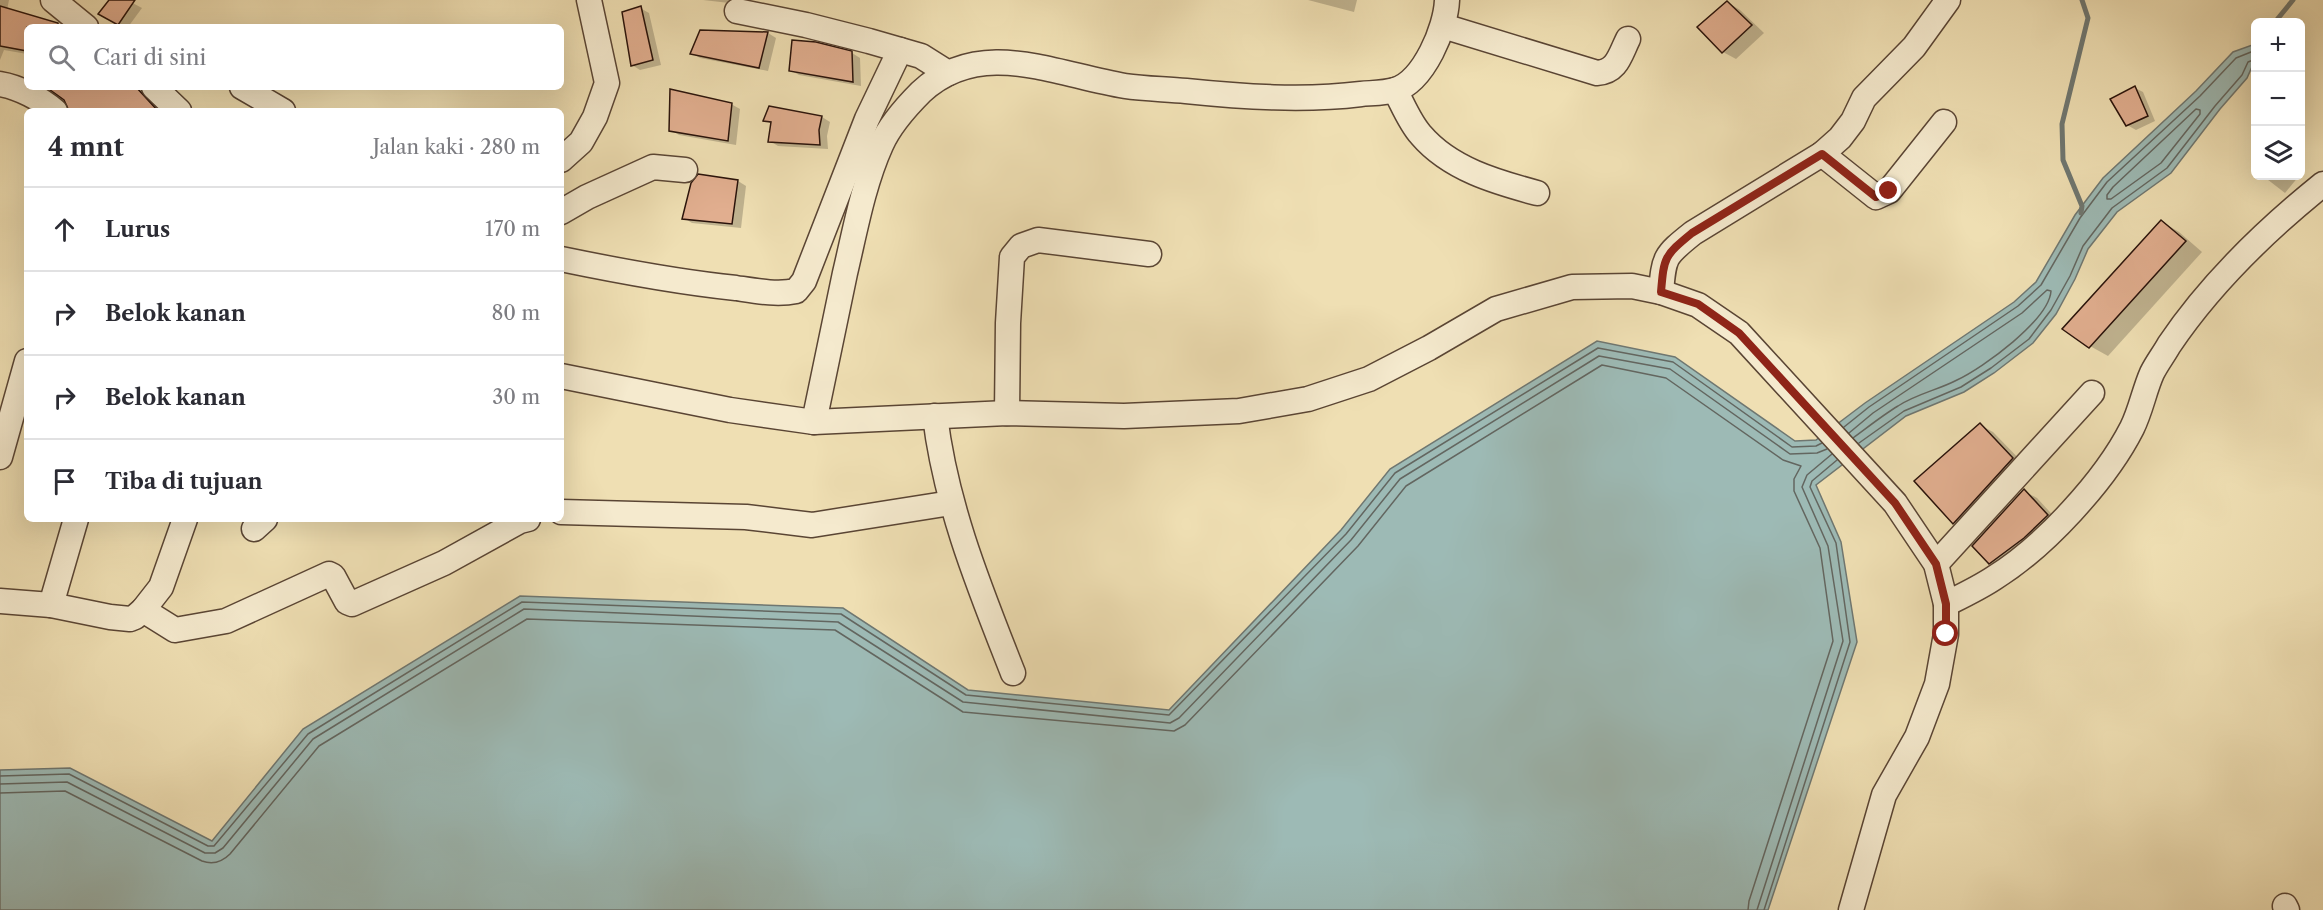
<!DOCTYPE html>
<html lang="id">
<head>
<meta charset="utf-8">
<style>
	body { margin:0; font-family:"Libre Caslon Text",serif; background:#f2f2f3; color:#2b2b33 }
	.controls { position:absolute; right:18px; top:18px; display:grid; overflow:hidden; border-radius:9px; box-shadow:0 6px 24px #0002 }
	.controls button { width:54px; height:54px; display:grid; place-items:center; padding:0; border:0; border-bottom:2px solid #e1e1e2; background:#fff; color:#2b2b33; font:30px sans-serif }
	.stop { position:absolute; width:18px; height:18px; margin:-14px; border:4px solid #8f2418; border-radius:50%; background:#fff }
	.stop.end { background:#8f2418; border-color:#fff; box-shadow:0 2px 6px #0008 }
	.list { margin:0; padding:0; list-style:none }
	h2 { display:flex; justify-content:space-between; align-items:center; height:78px; margin:0; padding:0 24px; font-size:26px }
	h2 small { font-size:20px; font-weight:400; color:#7c7c81 }
	.list li { display:grid; grid-template-columns:39px 1fr auto; gap:18px; align-items:center; box-sizing:border-box; height:84px; padding:0 24px; border-top:2px solid #e1e1e2 }
	.list b { display:block; font-size:22px; white-space:nowrap }
	.list em { font-size:20px; font-style:normal; color:#7c7c81 }
	.icon { flex:none; width:33px; height:33px; fill:none; stroke:currentColor; stroke-width:2; stroke-linecap:round; stroke-linejoin:round }
	.map { position:relative; flex:none; width:2323px; height:910px; overflow:hidden }
	.search { position:absolute; background:#fff; box-shadow:0 6px 24px #0002; left:24px; top:24px; width:540px; height:66px; display:flex; align-items:center; gap:15px; box-sizing:border-box; padding:0 21px; border-radius:9px; color:#7c7c81; font-size:22px }
	.panel { position:absolute; background:#fff; box-shadow:0 6px 24px #0002; left:24px; top:108px; width:540px; height:414px; border-radius:9px }
	.map>svg:first-child { display:block }
	.water { fill:#9dbab5; stroke:#6f7771; stroke-width:1.5 }
	.shadow { fill:#0003 }
	.lines { fill:none; stroke-linecap:round; stroke-linejoin:round }
	.shore { stroke:#636660; stroke-width:1.5 }
	.stream { stroke:#6f7771; stroke-width:5 }
	.building { fill:#e1ae8f; stroke:#29120a; stroke-width:1.5 }
	.minor-casing { stroke:#5a4534; stroke-width:27 }
	.minor { stroke:#f5eace; stroke-width:24 }
	.route { stroke:#8f2418; stroke-width:8 }
</style>
</head>
<body>
<div class="map">
<svg width="2323" height="910" viewBox="0 0 2323 910">
	<rect width="100%" height="100%" fill="#efdfb3"/>
	<filter id="stains"><feTurbulence type="fractalNoise" baseFrequency=".00333" numOctaves="4"/><feColorMatrix values="0 0 0 0 .2 0 0 0 0 .09 0 0 0 0 .02 0 0 0 .5 -.17"/></filter>
	<radialGradient id="worn" r=".72"><stop offset=".6" stop-color="#630" stop-opacity="0"/><stop offset="1" stop-color="#630" stop-opacity=".3"/></radialGradient>
	<polygon class="water" points="2255,44 2255,60 2247,78 2220,109 2171,173 2117,212 2088,249 2075,279 2056,314 2033,343 1994,373 1964,392 1906,416 1816,485 1841,542 1857,642 1768,910 0,910 0,770 70,768 212,841 303,729 520,596 843,608 968,690 1169,710 1341,530 1390,469 1597,341 1675,357 1795,441 1816,440 1865,403 2014,302 2036,282 2075,215 2103,178 2196,91 2233,52"/>
	<g class="shadow">
		<polygon points="0,0 9,0 7,10 51,27 27,27 27,54 4,50 0,60"/>
		<polygon points="111,0 127,0 142,8 128,27 124,27 101,13"/>
		<polygon points="703,0 741,0 738,4"/>
		<polygon points="1308,0 1357,0 1354,12"/>
		<polygon points="1727,2 1740,10 1764,33 1736,59 1723,52"/>
		<polygon points="640,8 649,13 661,65 640,70 632,65"/>
		<polygon points="701,32 768,33 776,38 768,71 700,58 692,53"/>
		<polygon points="852,53 860,58 861,86 799,75 790,70"/>
		<polygon points="48,87 139,87 162,111 71,111 65,99"/>
		<polygon points="2135,88 2143,92 2155,121 2136,130 2127,125"/>
		<polygon points="731,104 740,109 736,145 679,135 671,130"/>
		<polygon points="770,108 822,117 830,122 827,136 828,149 778,146 770,141 773,125 765,120"/>
		<polygon points="2263,176 2299,176 2285,193"/>
		<polygon points="738,181 746,186 741,228 692,223 684,218"/>
		<polygon points="2162,222 2179,232 2202,252 2108,356 2090,346"/>
		<polygon points="1980,425 1993,432 2026,466 1967,530 1954,523 1916,481"/>
		<polygon points="2024,491 2037,498 2060,523 2003,570 1990,563"/>
	</g>
	<g class="lines">
		<g class="shore">
			<polygon points="2196,109 2200,110 2200,114 2161,163 2111,199 2107,199 2107,195 2113,187"/>
			<polyline points="1844,427 1869,407 2018,306 2041,285 2080,218 2107,182 2200,96 2236,58 2256,50"/>
			<path d="M1849 433 1873 413 2022 313 2047 290 2051 291C2049 320 1983 368 1957 380 1938 390 1916 394 1898 406 1883 415 1868 427 1853 438"/>
			<polyline points="1859,443 1904,411 1961,387 1991,368 2029,339 2051,310 2070,276 2083,246 2112,208 2167,168 2215,106 2242,75 2248,62 2256,59"/>
			<polyline points="0,776 69,774 208,846 214,846 308,734 522,602 841,614 966,695 1169,715 1346,534 1395,473 1598,348 1673,362 1792,447 1816,446 1822,443"/>
			<polyline points="0,784 67,782 205,853 215,853 223,848 313,739 524,609 838,622 963,702 1170,723 1179,718 1351,540 1400,479 1599,356 1670,369 1790,454 1817,453 1827,449"/>
			<path d="M0 793 65 791 202 861C213 865 222 862 230 854L319 746 527 619 835 630 963 712 1174 731 1185 725 1358 546 1406 486 1602 365 1666 378 1783 460 1801 466 1794 479V491L1820 548 1833 641 1749 901 1748 910"/>
			<polyline points="1757,910 1843,641 1828,546 1802,487 1807,475 1832,454"/>
			<polyline points="1764,910 1850,642 1836,543 1810,487 1812,481 1837,460"/>
		</g>
		<g class="stream">
			<polyline points="2275,22 2293,0"/>
			<polyline points="2081,213 2082,206 2063,160 2062,124 2088,18 2082,0"/>
		</g>
	</g>
	<g class="building">
		<polygon points="109,0 135,0 118,25 98,14"/>
		<polygon points="1727,1 1752,25 1722,53 1697,27"/>
		<polygon points="0,6 58,23 58,27 27,27 27,51 0,46"/>
		<polygon points="641,6 653,60 631,66 622,12"/>
		<polygon points="700,30 768,32 759,68 690,54"/>
		<polygon points="792,40 816,42 852,51 853,82 789,71"/>
		<polygon points="2135,86 2148,116 2126,126 2110,99"/>
		<polygon points="46,87 136,87 158,111 69,111 64,100"/>
		<polygon points="670,89 732,103 728,141 669,131"/>
		<polygon points="769,106 822,116 819,130 820,145 768,142 771,122 763,121"/>
		<polygon points="698,174 738,180 732,224 682,219 691,183"/>
		<polygon points="2161,220 2186,241 2089,348 2062,329"/>
		<polygon points="1980,423 2013,458 1953,524 1914,481"/>
		<polygon points="2024,489 2048,515 2024,538 1989,564 1972,546"/>
	</g>
	<g class="lines">
		<g class="minor-casing">
			<g id="minor">
				<polyline points="53,0 86,27"/>
				<polyline points="737,11 806,25 869,41 921,56 948,73"/>
				<path d="M1443 26 1597 73C1617 72 1620 55 1628 39"/>
				<path d="M0 84C19 87 41 99 55 111"/>
				<polyline points="154,87 179,111"/>
				<polyline points="242,87 283,111"/>
				<path d="M1395 90C1403 105 1410 123 1421 135 1450 169 1496 182 1537 193"/>
				<polyline points="1822,154 1876,197 1889,191 1944,122"/>
				<polyline points="561,160 581,142 595,117 607,83 589,0"/>
				<polyline points="561,212 587,197 653,167 685,170"/>
				<path d="M561 259C619 271 677 282 736 288 756 291 777 295 796 291L804 281 867 119 900 50"/>
				<path d="M1661 292C1664 257 1664 256 1693 233L1822 154 1840 138 1853 121 1864 98 1914 47 1948 0"/>
				<polyline points="561,376 730,410 814,422 1007,413 1124,416 1239,411 1308,399 1369,379 1429,348 1496,309 1572,287 1632,286 1661,292 1698,305 1739,333 1895,503 1936,564 1946,604 1946,634 1937,684 1917,737 1884,795 1851,910"/>
				<polyline points="1007,413 1008,323 1012,257 1021,246 1038,240 1149,254"/>
				<path d="M935 416C946 507 980 589 1013 673"/>
				<path d="M814 422C824 372 835 323 845 273 855 231 863 185 881 145 889 127 907 106 921 92 981 36 1056 75 1125 86 1145 89 1166 89 1186 91 1244 97 1304 101 1361 94 1372 93 1385 93 1395 90 1424 81 1446 28 1447 0"/>
				<polyline points="0,457 27,361"/>
				<polyline points="561,512 746,517 812,525 951,503"/>
				<polyline points="254,529 265,519"/>
				<polyline points="1936,564 2092,393"/>
				<polyline points="0,601 51,605 110,617 130,619 135,617 143,610 161,587 185,519"/>
				<path d="M1946 604C1962 596 1979 588 1994 578 2044 547 2105 481 2132 428 2141 410 2144 391 2152 373 2157 363 2164 354 2169 345 2210 284 2266 230 2323 184"/>
				<polyline points="51,605 76,519"/>
				<polyline points="143,610 175,630 226,621 329,574 333,576 347,602 352,604 444,563 520,521 528,519"/>
				<polyline points="2285,906 2287,910"/>
			</g>
		</g>
		<use href="#minor" class="minor"/>
	</g>
	<g class="lines">
		<path class="route" d="M1889 191 1876 197 1822 154 1692 233C1664 256 1664 257 1661 292L1698 304 1739 333 1895 503 1936 564 1946 604V634"/>
	</g>
	<rect width="100%" height="100%" filter="url(#stains)"/>
	<rect width="100%" height="100%" fill="url(#worn)"/>
</svg>
<div class="controls">
<button>+</button>
<button>−</button>
<button><svg class="icon" aria-label="layers" viewBox="0 0 24 24"><path d="M12 4l9 5-9 5-9-5zM3 14l9 5 9-5"/></svg></button>
</div>
<div class="stop" style="left:1946px;top:634px"></div>
<div class="stop end" style="left:1889px;top:191px"></div>
<div class="search"><svg class="icon" aria-label="search" viewBox="0 0 24 24"><circle cx="10" cy="10" r="6"/><path d="M15 15l6 6"/></svg>Cari di sini</div>
<section class="panel">
<h2>4 mnt<small>Jalan kaki · 280 m</small></h2>
<ul class="list">
<li><svg class="icon" aria-label="ahead" viewBox="0 0 24 24"><path d="M12 20V5M6 11l6-6 6 6"/></svg><div><b>Lurus</b></div><em>170 m</em></li>
<li><svg class="icon" aria-label="right" viewBox="0 0 24 24"><path d="M7 20v-9h11M14 6l5 5-5 5"/></svg><div><b>Belok kanan</b></div><em>80 m</em></li>
<li><svg class="icon" aria-label="right" viewBox="0 0 24 24"><path d="M7 20v-9h11M14 6l5 5-5 5"/></svg><div><b>Belok kanan</b></div><em>30 m</em></li>
<li><svg class="icon" aria-label="arrive" viewBox="0 0 24 24"><path d="M6 21V4h12l-3 4 3 4H6"/></svg><div><b>Tiba di tujuan</b></div></li>
</ul>
</section>
</div>
</body>
</html>
